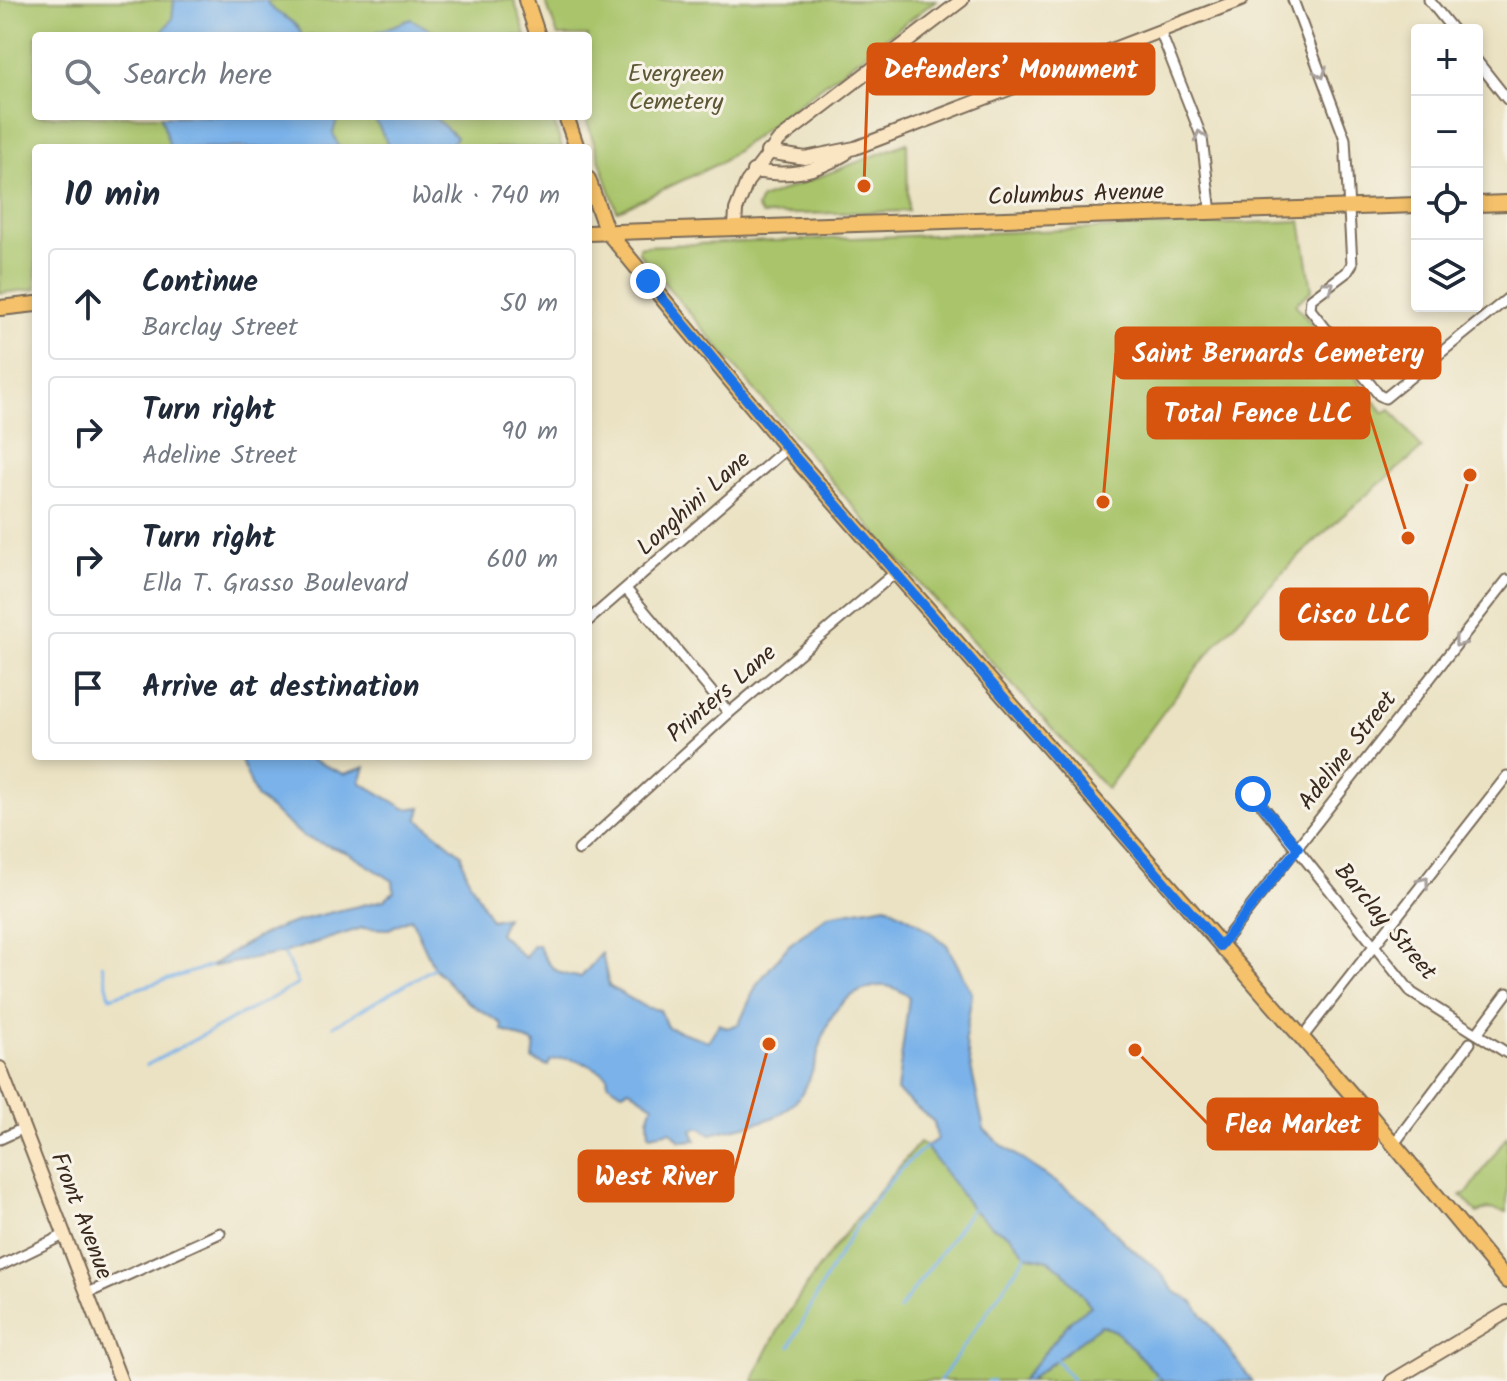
<!DOCTYPE html>
<html lang="en">
<head>
<meta charset="utf-8">
<style>
	body { margin:0; font-family:Kalam,sans-serif; background:#f2f2f3; color:#1f2937 }
	.controls { position:absolute; right:24px; top:24px; display:grid; overflow:hidden; border-radius:8px; box-shadow:0 4px 12px #0003 }
	.controls button { width:72px; height:72px; display:grid; place-items:center; padding:0; border:0; border-bottom:2px solid #e0e1e3; background:#fff; color:#1f2937; font:40px sans-serif }
	.stop { position:absolute; width:24px; height:24px; margin:-18px; border:6px solid #1a73e8; border-radius:50%; background:#fff }
	.stop.end { background:#1a73e8; border-color:#fff; box-shadow:0 2px 8px #0008 }
	.list { margin:0; padding:0; list-style:none }
	h2 { display:flex; justify-content:space-between; align-items:center; height:104px; margin:0; padding:0 32px; font-size:34px }
	h2 small { font-size:26px; font-weight:400; color:#747a83 }
	.list li { display:grid; grid-template-columns:52px 1fr auto; gap:24px; align-items:center; box-sizing:border-box; height:112px; margin:0 16px 16px; padding:0 16px; border:2px solid #e0e1e3; border-radius:8px }
	.list b { display:block; font-size:30px; white-space:nowrap }
	.list p { margin:0; font-size:26px; white-space:nowrap; color:#747a83 }
	.list em { font-size:26px; font-style:normal; color:#747a83 }
	.icon { flex:none; width:44px; height:44px; fill:none; stroke:currentColor; stroke-width:2; stroke-linecap:round; stroke-linejoin:round }
	.map { position:relative; flex:none; width:1507px; height:1381px; overflow:hidden }
	.search { position:absolute; background:#fff; box-shadow:0 4px 12px #0003; left:32px; top:32px; width:560px; height:88px; display:flex; align-items:center; gap:20px; box-sizing:border-box; padding:0 28px; border-radius:8px; color:#747a83; font-size:30px }
	.panel { position:absolute; background:#fff; box-shadow:0 4px 12px #0003; left:32px; top:144px; width:560px; height:616px; border-radius:8px }
	.map>svg:first-child { display:block }
	.green { fill:#a9c46b; stroke:#727744; stroke-width:2 }
	.water { fill:#7ab2e9; stroke:#5a6e84; stroke-width:2 }
	.lines { fill:none; stroke-linecap:round; stroke-linejoin:round }
	.stream { stroke:#7ab2e9; stroke-width:3 }
	.street-casing { stroke:#796a58; stroke-width:13 }
	.secondary-casing { stroke:#796a58; stroke-width:16 }
	.primary-casing { stroke:#796a58; stroke-width:18 }
	.street { stroke:#fff; stroke-width:9 }
	.secondary { stroke:#fbe6c4; stroke-width:12 }
	.primary { stroke:#f5c16b; stroke-width:14 }
	.oneway { stroke:#a79f9a }
	.route { stroke:#1a73e8; stroke-width:10 }
	.labels { text-anchor:middle; dominant-baseline:central; stroke-width:6; stroke-linejoin:round; paint-order:stroke }
	.park-label { font-size:24px; fill:#5c5835; stroke:#f7f3e8 }
	.street-label { font-size:24px; fill:#3b2a1e; stroke:#f7f3e8 }
	.leader { fill:none; stroke:#d7540e; stroke-width:3 }
	.callout-dot { fill:#d7540e; stroke:#f7f3e8; stroke-width:3 }
	.callout { fill:#d7540e; stroke:#d7540e; stroke-width:3 }
	.callout-label { font-size:26px; text-anchor:middle; font-weight:bold; fill:#fff }
</style>
</head>
<body>
<div class="map">
<svg width="1507" height="1381" viewBox="0 0 1507 1381">
	<rect width="100%" height="100%" fill="#f7f3e8"/>
	<filter id="ink" filterUnits="userSpaceOnUse"><feTurbulence type="fractalNoise" baseFrequency=".0125" numOctaves="2"/><feDisplacementMap in="SourceGraphic" scale="16" xChannelSelector="R" yChannelSelector="G"/><feConvolveMatrix kernelMatrix="1 2 1 2 8 2 1 2 1" color-interpolation-filters="sRGB"/></filter>
	<filter id="wash" filterUnits="userSpaceOnUse"><feTurbulence type="fractalNoise" baseFrequency=".006" numOctaves="4" result="noise"/><feDisplacementMap in="SourceGraphic" scale="32" xChannelSelector="R" yChannelSelector="G"/><feGaussianBlur stdDeviation="1.8" result="paint"/><feColorMatrix in="noise" values="0 0 0 0 0 0 0 0 0 0 0 0 0 0 0 0 0 1.4 0 .05"/><feComposite in="paint" operator="in"/></filter>
	<g filter="url(#wash)">
		<rect width="100%" height="100%" fill="#ebe2c3"/>
		<g class="green">
			<polygon points="0,0 514,0 526,36 36,36 36,116 552,116 562,148 36,148 36,289 0,293"/>
			<polygon points="545,0 936,0 720,163 617,211 585,116 588,116 588,36 558,36"/>
			<polygon points="907,143 908,211 762,215 757,208 761,199"/>
			<path d="M1301 221 1312 290 1295 304 1384 413 1391 409 1422 449C1333 520 1249 598 1180 690 1155 722 1132 756 1107 789L890 550 639 253V247L644 246Z"/>
			<polygon points="1507,1136 1507,1212 1488,1209 1477,1213 1461,1195 1468,1192"/>
			<path d="M919 1143 926 1147 972 1209 993 1227 1010 1235 1026 1255 1049 1260 1063 1271 1091 1306 1072 1319 1021 1381H753C791 1292 858 1217 919 1143Z"/>
			<polygon points="1101,1325 1116,1331 1163,1381 1028,1381"/>
		</g>
		<g class="water">
			<path d="M174 0H266C274 17 296 16 302 36H159L172 19Z"/>
			<polygon points="411,19 441,36 366,36"/>
			<polygon points="161,116 338,116 333,133 339,148 170,148"/>
			<polygon points="373,116 433,116 456,137 449,148 390,148"/>
			<path d="M239 756H304L344 774 365 767 360 782 406 809 421 807 418 819 461 854 466 874 491 920 506 917 499 933 525 958 533 945H538C548 966 556 976 581 977L602 953 609 986 645 1007 660 1010 667 1027 708 1041 719 1024 727 1028 739 1024 757 984 789 945 828 915 886 905 919 923 947 945 972 993 965 1039 984 1129 999 1143 1089 1205 1125 1243 1160 1272 1174 1291 1193 1302 1252 1381H1163L1116 1331 1101 1325 1028 1381H1021L1072 1319 1091 1306 1063 1271 1049 1260 1026 1255 1010 1235 993 1227 972 1209 926 1147 937 1139 934 1122 897 1091 909 997C896 987 885 983 869 988 807 1007 831 1074 787 1109 770 1124 733 1127 711 1134L699 1127 692 1130 696 1140 680 1141 671 1131 649 1135 648 1119 653 1105 629 1089 622 1092 608 1083 607 1075C590 1065 569 1053 550 1061L548 1066 533 1060 535 1044 502 1030V1024L466 1001 434 968 411 918 389 929 362 928 283 953 210 967C273 920 311 918 384 900L394 891 393 881 348 853 304 837 256 797Z"/>
		</g>
		<g class="lines">
			<g class="stream">
				<polyline points="102,964 110,997 211,966"/>
				<polyline points="333,1026 434,968"/>
				<polyline points="147,1065 298,984 283,951"/>
				<polyline points="899,1310 972,1209"/>
				<path d="M790 1346C827 1277 863 1196 926 1147"/>
				<polyline points="1056,1359 1073,1381"/>
				<polyline points="940,1381 1026,1255"/>
				<polyline points="988,1381 993,1381"/>
				<polyline points="1152,1381 1159,1375"/>
			</g>
		</g>
	</g>
	<g filter="url(#ink)">
		<g class="lines">
			<g class="street-casing">
				<g id="street">
					<polyline points="1293,0 1345,139 1352,264 1347,272 1311,299 1310,309 1379,395 1385,398 1507,299"/>
					<polyline points="1429,0 1453,30"/>
					<polyline points="1160,31 1202,138 1211,213"/>
					<polyline points="1477,61 1507,99"/>
					<polyline points="626,589 729,713"/>
					<polyline points="589,620 787,448"/>
					<polyline points="1253,794 1412,993 1507,1053"/>
					<polyline points="579,850 729,713 896,572"/>
					<polyline points="1220,946 1507,580"/>
					<polyline points="1478,1032 1507,993"/>
					<polyline points="1302,1038 1507,776"/>
					<polyline points="0,1139 24,1128"/>
					<polyline points="1393,1145 1470,1043"/>
					<polyline points="0,1266 64,1235"/>
					<polyline points="88,1293 220,1233"/>
				</g>
			</g>
			<g class="secondary-casing">
				<g id="secondary">
					<polyline points="767,152 805,158 855,148 1241,0"/>
					<path d="M753 171C788 177 814 173 845 154"/>
					<polyline points="735,227 736,210 747,182 779,140 962,0"/>
					<polyline points="0,1068 121,1381"/>
					<polyline points="1392,1381 1507,1312"/>
				</g>
			</g>
			<g class="primary-casing">
				<g id="primary">
					<polyline points="526,0 538,36"/>
					<polyline points="566,116 577,148"/>
					<polyline points="588,179 606,230 672,310 787,448 1372,1118 1507,1281"/>
					<polyline points="1477,204 1507,203"/>
					<polyline points="588,233 1417,205"/>
					<polyline points="0,308 36,304"/>
				</g>
			</g>
			<use href="#street" class="street"/>
			<use href="#secondary" class="secondary"/>
			<use href="#primary" class="primary"/>
		</g>
		<defs><path id="oneway-chevron" d="M-2-3.5L2.5 0L-2 3.5" fill="none" stroke-width="1.6" stroke-linecap="round" stroke-linejoin="round" transform="scale(2)"/></defs>
		<g class="oneway">
			<use href="#oneway-chevron" transform="translate(1321 73) rotate(69)"/>
			<use href="#oneway-chevron" transform="translate(1200 136) rotate(-105)"/>
			<use href="#oneway-chevron" transform="translate(1329 286) rotate(-36)"/>
			<use href="#oneway-chevron" transform="translate(1459 642) rotate(128)"/>
			<use href="#oneway-chevron" transform="translate(1424 882) rotate(-52)"/>
		</g>
	</g>
	<g class="lines" filter="url(#ink)">
		<polyline class="route" points="648,281 787,448 1220,946 1298,848 1253,794"/>
	</g>
	<g class="labels">
		<g class="park-label">
			<text x="676" y="74">Evergreen<tspan x="676" dy="28">Cemetery</tspan></text>
		</g>
		<g class="street-label">
			<text transform="translate(1076 195) rotate(-2)">Columbus Avenue</text>
			<text transform="translate(694 504) rotate(-42)">Longhini Lane</text>
			<text transform="translate(722 694) rotate(-41)">Printers Lane</text>
			<text transform="translate(1348 751) rotate(-52)">Adeline Street</text>
			<text transform="translate(1385 922) rotate(50)">Barclay Street</text>
			<text transform="translate(81 1216) rotate(69)">Front Avenue</text>
		</g>
	</g>
	<path class="leader" d="M864 186L868 69M1103 502L1116 353M1408 538L1369 413M1470 475L1427 614M1135 1050L1208 1124M769 1044L733 1176"/>
	<g class="callout-dot">
		<circle cx="864" cy="186" r="8"/>
		<circle cx="1103" cy="502" r="8"/>
		<circle cx="1408" cy="538" r="8"/>
		<circle cx="1470" cy="475" r="8"/>
		<circle cx="1135" cy="1050" r="8"/>
		<circle cx="769" cy="1044" r="8"/>
	</g>
	<g class="callout">
		<rect x="868" y="44" width="286" height="50" rx="8"/>
		<rect x="1116" y="328" width="324" height="50" rx="8"/>
		<rect x="1148" y="388" width="221" height="50" rx="8"/>
		<rect x="1281" y="589" width="146" height="50" rx="8"/>
		<rect x="1208" y="1099" width="169" height="50" rx="8"/>
		<rect x="579" y="1151" width="154" height="50" rx="8"/>
	</g>
	<g class="callout-label">
		<text x="1011" y="78">Defenders’ Monument</text>
		<text x="1278" y="362">Saint Bernards Cemetery</text>
		<text x="1258" y="422">Total Fence LLC</text>
		<text x="1354" y="623">Cisco LLC</text>
		<text x="1293" y="1133">Flea Market</text>
		<text x="656" y="1185">West River</text>
	</g>
</svg>
<div class="controls">
<button>+</button>
<button>−</button>
<button><svg class="icon" aria-label="locate" viewBox="0 0 24 24"><circle cx="12" cy="12" r="6"/><path d="M12 2v4M12 18v4M2 12h4M18 12h4"/></svg></button>
<button><svg class="icon" aria-label="layers" viewBox="0 0 24 24"><path d="M12 4l9 5-9 5-9-5zM3 14l9 5 9-5"/></svg></button>
</div>
<div class="stop" style="left:1253px;top:794px"></div>
<div class="stop end" style="left:648px;top:281px"></div>
<div class="search"><svg class="icon" aria-label="search" viewBox="0 0 24 24"><circle cx="10" cy="10" r="6"/><path d="M15 15l6 6"/></svg>Search here</div>
<section class="panel">
<h2>10 min<small>Walk · 740 m</small></h2>
<ul class="list">
<li><svg class="icon" aria-label="ahead" viewBox="0 0 24 24"><path d="M12 20V5M6 11l6-6 6 6"/></svg><div><b>Continue</b><p>Barclay Street</p></div><em>50 m</em></li>
<li><svg class="icon" aria-label="right" viewBox="0 0 24 24"><path d="M7 20v-9h11M14 6l5 5-5 5"/></svg><div><b>Turn right</b><p>Adeline Street</p></div><em>90 m</em></li>
<li><svg class="icon" aria-label="right" viewBox="0 0 24 24"><path d="M7 20v-9h11M14 6l5 5-5 5"/></svg><div><b>Turn right</b><p>Ella T. Grasso Boulevard</p></div><em>600 m</em></li>
<li><svg class="icon" aria-label="arrive" viewBox="0 0 24 24"><path d="M6 21V4h12l-3 4 3 4H6"/></svg><div><b>Arrive at destination</b></div></li>
</ul>
</section>
</div>
</body>
</html>
